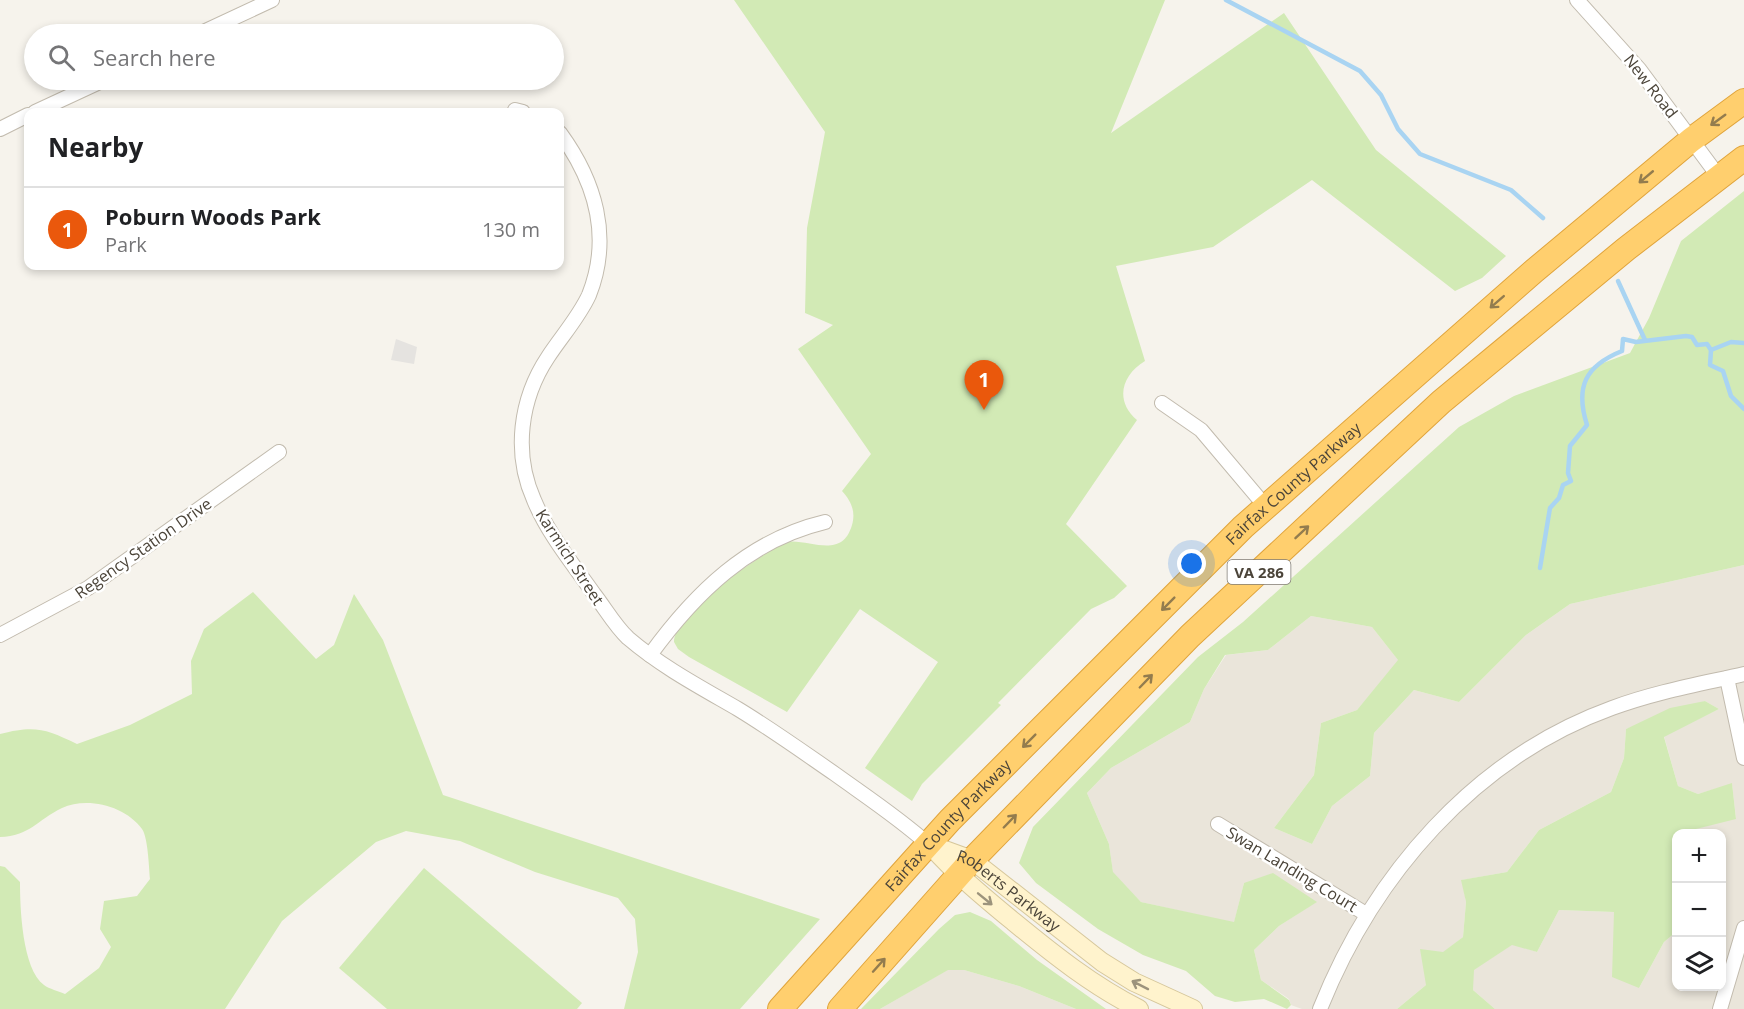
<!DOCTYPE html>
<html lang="en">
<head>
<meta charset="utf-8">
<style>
	body { margin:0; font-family:"Open Sans",sans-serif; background:#f6f6f6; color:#202124 }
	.controls { position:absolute; right:18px; bottom:18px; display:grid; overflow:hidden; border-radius:12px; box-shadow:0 3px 9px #0003 }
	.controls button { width:54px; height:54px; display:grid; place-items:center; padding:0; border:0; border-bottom:2px solid #e0e0e0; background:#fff; color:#202124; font:30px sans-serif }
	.you { position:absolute; left:1192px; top:564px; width:21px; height:21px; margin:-15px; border:4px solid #fff; border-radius:50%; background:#1a73e8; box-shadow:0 0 0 9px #1a73e833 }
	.badge { display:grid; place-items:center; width:39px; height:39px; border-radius:50%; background:#ea580c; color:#fff; font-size:20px; font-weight:700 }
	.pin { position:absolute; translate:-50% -50px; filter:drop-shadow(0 2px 3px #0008) }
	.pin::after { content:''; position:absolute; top:32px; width:21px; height:18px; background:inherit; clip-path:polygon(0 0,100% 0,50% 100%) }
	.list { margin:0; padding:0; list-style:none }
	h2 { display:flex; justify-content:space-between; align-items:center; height:78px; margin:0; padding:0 24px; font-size:26px }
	h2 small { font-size:20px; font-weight:400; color:#757577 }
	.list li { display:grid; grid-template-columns:39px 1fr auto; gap:18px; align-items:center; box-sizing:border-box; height:84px; padding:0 24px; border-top:2px solid #e0e0e0 }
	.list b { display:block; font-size:22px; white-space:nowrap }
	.list p { margin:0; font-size:20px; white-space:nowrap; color:#757577 }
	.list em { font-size:20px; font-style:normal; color:#757577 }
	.icon { flex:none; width:33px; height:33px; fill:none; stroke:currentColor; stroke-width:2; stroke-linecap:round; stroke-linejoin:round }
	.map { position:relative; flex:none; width:1744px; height:1009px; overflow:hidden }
	.search { position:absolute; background:#fff; box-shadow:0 3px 9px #0003; left:24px; top:24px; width:540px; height:66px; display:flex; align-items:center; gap:15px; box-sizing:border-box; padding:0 21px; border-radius:33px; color:#757577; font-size:22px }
	.panel { position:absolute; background:#fff; box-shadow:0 3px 9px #0003; left:24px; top:108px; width:540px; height:162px; border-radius:12px }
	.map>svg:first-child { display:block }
	.residential { fill:#eae5da }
	.green { fill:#d2eab5 }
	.parking { fill:#e5e3e0 }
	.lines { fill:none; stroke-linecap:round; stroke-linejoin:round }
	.stream { stroke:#a9d4f2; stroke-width:4.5 }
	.street-casing { stroke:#c2bbae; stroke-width:16 }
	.secondary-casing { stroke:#d6c79b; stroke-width:20 }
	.highway-casing { stroke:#e0a43c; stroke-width:26 }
	.street { stroke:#fff; stroke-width:14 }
	.secondary { stroke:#fff3cd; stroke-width:18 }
	.highway { stroke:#ffcf6e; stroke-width:24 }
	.oneway { stroke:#937c4e }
	.oneway2 { stroke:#9c937c }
	.labels { text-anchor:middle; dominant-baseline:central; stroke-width:5; stroke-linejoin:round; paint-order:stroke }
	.shield { fill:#fff; stroke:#817c74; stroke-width:1.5 }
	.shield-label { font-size:15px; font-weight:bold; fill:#4b4439 }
	.street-label { font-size:16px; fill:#4b4439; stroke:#fff }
</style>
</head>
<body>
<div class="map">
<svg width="1744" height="1009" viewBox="0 0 1744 1009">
	<rect width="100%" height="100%" fill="#f6f3ec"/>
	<g class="residential">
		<polygon points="1744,565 1744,1009 1495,1009 1473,990 1473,970 1513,944 1537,952 1559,910 1614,912 1639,988 1664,942 1676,932 1676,986 1722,986 1722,920 1726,896 1722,895 1722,834 1679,833 1736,818 1732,784 1698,794 1678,786 1664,736 1719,709 1705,701 1626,729 1624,758 1611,792 1539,830 1507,872 1462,880 1466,902 1463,937 1443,953 1426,985 1397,1009 1302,1009 1291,1005 1289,999 1261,980 1254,950 1279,926 1316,902 1244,883 1234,923 1141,902 1113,873 1109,844 1087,793 1111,768 1190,722 1204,689 1226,655 1268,650 1311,616 1372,627 1399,661 1357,710 1321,723 1314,775 1274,828 1312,844 1332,806 1370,776 1374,733 1414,690 1459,702 1526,635 1570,604"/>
		<polygon points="947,970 964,970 1019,986 1076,1009 880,1009"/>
	</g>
	<g class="green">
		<path d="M734 0H1165L1111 133 1284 13 1376 150 1506 256 1482 278 1455 291 1312 180 1213 247 1116 266 1145 361C1122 375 1114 400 1137 420L1066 524 1127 586 1114 598 1091 609 998 703 1001 705 922 784 912 801 865 768 938 662 860 609 787 712 689 657 678 649 674 642C676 609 755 561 782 543 805 535 841 563 852 525 856 511 851 501 842 491L871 454 798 349 833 325 805 313 807 228 825 132Z"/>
		<polygon points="1744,191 1744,565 1570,604 1526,635 1459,702 1414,690 1374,733 1370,776 1332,806 1312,844 1274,828 1314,775 1321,723 1357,710 1398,660 1372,627 1311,616 1268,650 1225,655 1204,689 1190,722 1111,768 1087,793 1109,844 1113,872 1141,902 1234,922 1244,883 1273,873 1317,902 1279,926 1254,950 1261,980 1289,1000 1291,1005 1287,1009 1264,999 1235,1002 1215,996 1186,971 1143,955 1098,929 1036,883 1019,863 1033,827 1198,657 1243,622 1459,427 1514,396 1630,353 1649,318 1681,241"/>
		<path d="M253 592 316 659 334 645 354 594 383 640 443 795 820 919 740 1009H624L638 952 635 919 618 898 535 872 460 841 406 831 376 842 282 921 225 1009H0V866L5 867 20 882C20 907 22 969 44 985 49 989 59 991 65 994L99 968 111 947 100 929 104 901 137 896 150 879C149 868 148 837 142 829 126 806 87 796 62 808 37 820 30 836 0 837V734C35 725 46 729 77 744L130 725 192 694 191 661 204 629Z"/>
		<polygon points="1705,701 1719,709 1664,737 1678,786 1698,794 1732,783 1736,819 1676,834 1676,932 1664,942 1639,988 1612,977 1614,912 1559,910 1537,952 1512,945 1474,970 1473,990 1495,1009 1397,1009 1426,985 1420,949 1443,952 1463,937 1466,902 1461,880 1507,872 1539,830 1611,792 1624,758 1626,729 1670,708"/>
		<polygon points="424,868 582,1003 577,1009 387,1009 339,968"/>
		<polygon points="970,912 991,921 1037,960 1106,1009 1076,1009 1019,986 964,970 948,970 880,1009 861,1009 939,929 955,915"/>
	</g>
	<polygon class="parking" points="396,339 417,347 414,364 391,360"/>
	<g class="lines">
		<g class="stream">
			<polyline points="1226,0 1360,71 1381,95 1398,129 1420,154 1511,190 1543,218"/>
			<polyline points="1618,281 1645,340"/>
			<polyline points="1711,350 1731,342 1744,343"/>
			<path d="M1540 568 1550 508 1559 498 1563 485 1571 481 1568 473 1570 446 1587 425C1575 387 1585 366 1622 351L1623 339 1636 342 1686 336 1692 337 1697 345 1707 344 1711 350 1710 365 1723 371 1731 396 1744 409"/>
		</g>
		<g class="street-casing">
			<g id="street">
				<polyline points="1577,0 1639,69 1719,177"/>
				<polyline points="199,34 272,0"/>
				<polyline points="515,110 523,112"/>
				<polyline points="35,112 104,80"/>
				<polyline points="0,129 28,115"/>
				<path d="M560 133C595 181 612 237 589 295 579 317 561 337 548 357 520 399 513 453 534 500 548 534 573 564 594 594 605 608 615 626 628 638 662 667 700 687 738 709 771 729 803 752 835 774 867 797 899 818 928 844"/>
				<polyline points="1162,403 1201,430 1266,507"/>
				<polyline points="0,635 88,588 279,452"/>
				<path d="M650 655C695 593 749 540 825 522"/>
				<polyline points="1727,678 1744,758"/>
				<polyline points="1218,824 1366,914"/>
				<path d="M1320 1009C1373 876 1474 758 1612 708 1655 692 1700 684 1744 674"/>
				<polyline points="1720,1009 1744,928"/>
			</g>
		</g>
		<g class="secondary-casing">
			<g id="secondary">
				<path id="s1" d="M928 844 972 860 1102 962 1134 982 1193 1009"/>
				<path d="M932 847C957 875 985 898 1014 922 1053 954 1093 986 1139 1009"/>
			</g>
		</g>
		<g class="highway-casing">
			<g id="highway">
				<path id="s2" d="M780 1009 950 820 1243 527 1534 271 1691 140 1744 101"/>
				<polyline points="840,1009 972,860 1190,636 1441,402 1626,249 1744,158"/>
			</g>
		</g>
		<use href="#street" class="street"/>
		<use href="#secondary" class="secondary"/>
		<use href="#highway" class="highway"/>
	</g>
	<defs><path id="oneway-shaft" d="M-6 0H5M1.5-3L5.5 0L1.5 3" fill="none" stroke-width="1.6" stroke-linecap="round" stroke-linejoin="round" transform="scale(1.5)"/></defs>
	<g class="oneway">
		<use href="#oneway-shaft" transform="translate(1718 120) rotate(144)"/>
		<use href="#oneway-shaft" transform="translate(1646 177) rotate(140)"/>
		<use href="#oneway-shaft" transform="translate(1497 302) rotate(139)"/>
		<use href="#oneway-shaft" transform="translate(1302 532) rotate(-43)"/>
		<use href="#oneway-shaft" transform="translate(1168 604) rotate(135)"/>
		<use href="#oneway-shaft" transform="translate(1146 681) rotate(-46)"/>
		<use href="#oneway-shaft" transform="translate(1029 741) rotate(135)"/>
		<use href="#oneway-shaft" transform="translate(1010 821) rotate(-46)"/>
		<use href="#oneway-shaft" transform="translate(879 965) rotate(-48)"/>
	</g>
	<g class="oneway2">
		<use href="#oneway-shaft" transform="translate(985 899) rotate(39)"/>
		<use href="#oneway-shaft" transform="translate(1140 985) rotate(-153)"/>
	</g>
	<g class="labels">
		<rect class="shield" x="1227.5" y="560" width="63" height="24" rx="4.5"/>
		<g class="shield-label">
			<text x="1259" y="572">VA 286</text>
		</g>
		<g class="street-label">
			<text transform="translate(1651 86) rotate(52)">New Road</text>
			<text stroke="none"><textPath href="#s2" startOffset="735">Fairfax County Parkway</textPath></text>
			<text transform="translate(143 548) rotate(-35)">Regency Station Drive</text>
			<text transform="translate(570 557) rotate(57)">Karmich Street</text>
			<text stroke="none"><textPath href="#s2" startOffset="249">Fairfax County Parkway</textPath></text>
			<text transform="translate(1292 869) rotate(31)">Swan Landing Court</text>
			<text stroke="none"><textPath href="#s1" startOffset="94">Roberts Parkway</textPath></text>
		</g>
	</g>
</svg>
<div class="controls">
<button>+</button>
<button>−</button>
<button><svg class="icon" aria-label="layers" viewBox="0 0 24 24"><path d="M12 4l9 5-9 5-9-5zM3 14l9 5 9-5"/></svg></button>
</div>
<div class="you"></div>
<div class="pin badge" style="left:984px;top:410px">1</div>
<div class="search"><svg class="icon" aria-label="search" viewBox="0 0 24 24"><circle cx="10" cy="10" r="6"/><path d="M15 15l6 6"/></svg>Search here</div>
<section class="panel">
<h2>Nearby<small></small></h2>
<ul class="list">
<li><span class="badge">1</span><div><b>Poburn Woods Park</b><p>Park</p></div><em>130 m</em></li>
</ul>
</section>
</div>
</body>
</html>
